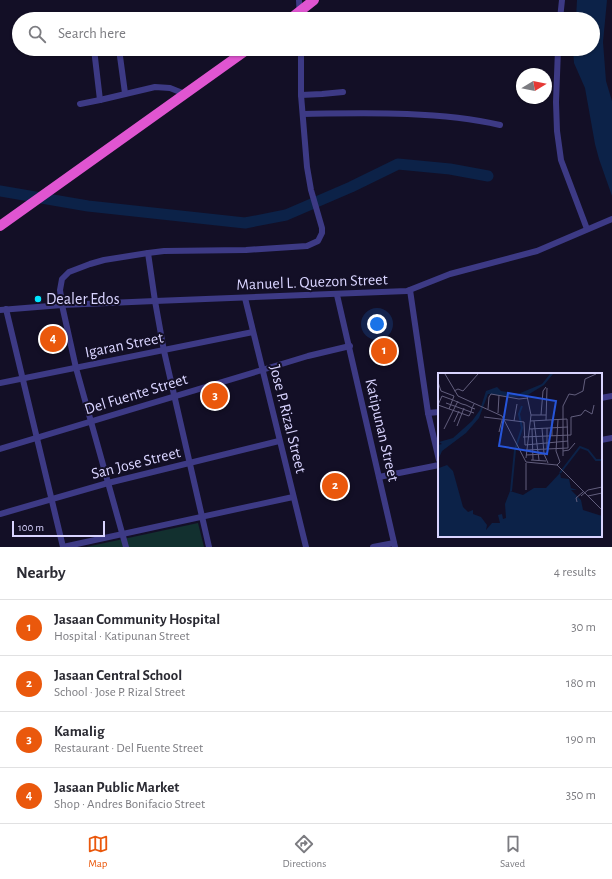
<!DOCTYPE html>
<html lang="en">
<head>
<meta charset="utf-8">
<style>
	body { margin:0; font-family:"Alegreya Sans",sans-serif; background:#f2f2f3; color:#2b2b33 }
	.compass { position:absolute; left:516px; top:68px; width:36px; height:36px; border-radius:50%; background:#fff; box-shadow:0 1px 3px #0004; rotate:80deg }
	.scale { position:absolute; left:12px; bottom:10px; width:93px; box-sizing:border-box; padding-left:4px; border:2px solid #d9d4ff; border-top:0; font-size:11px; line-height:14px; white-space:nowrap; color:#d9d4ff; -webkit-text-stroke:3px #130f26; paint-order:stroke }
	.you { position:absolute; left:377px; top:324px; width:14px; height:14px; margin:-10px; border:3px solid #fff; border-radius:50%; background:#1a73e8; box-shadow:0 0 0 6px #1a73e833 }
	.badge { display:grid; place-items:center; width:26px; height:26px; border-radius:50%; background:#ea580c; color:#fff; font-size:13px; font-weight:700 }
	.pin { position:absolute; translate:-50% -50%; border:2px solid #fff; box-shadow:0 1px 4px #0006 }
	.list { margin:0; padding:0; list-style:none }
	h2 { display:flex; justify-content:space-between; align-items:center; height:52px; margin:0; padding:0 16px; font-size:17px }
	h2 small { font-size:13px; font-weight:400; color:#7c7c81 }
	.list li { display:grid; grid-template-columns:26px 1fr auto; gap:12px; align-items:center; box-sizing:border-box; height:56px; padding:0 16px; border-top:1px solid #e1e1e2 }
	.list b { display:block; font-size:15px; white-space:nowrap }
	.list p { margin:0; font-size:13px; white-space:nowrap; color:#7c7c81 }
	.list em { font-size:13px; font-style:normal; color:#7c7c81 }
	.icon { flex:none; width:22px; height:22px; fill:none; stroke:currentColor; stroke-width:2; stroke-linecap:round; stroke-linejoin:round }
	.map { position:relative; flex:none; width:612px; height:547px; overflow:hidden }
	.search { position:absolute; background:#fff; box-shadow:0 1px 3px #0004; left:12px; right:12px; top:12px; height:44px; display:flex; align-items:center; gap:10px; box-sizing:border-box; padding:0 14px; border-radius:22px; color:#7c7c81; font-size:15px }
	.sheet { height:276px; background:#fff }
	nav { display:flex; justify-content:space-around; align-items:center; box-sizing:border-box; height:56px; border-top:1px solid #e1e1e2; background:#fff; font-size:11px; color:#7c7c81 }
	nav a { display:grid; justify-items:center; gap:2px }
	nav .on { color:#ea580c }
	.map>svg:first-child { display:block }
	.green { fill:#12302f }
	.water { fill:#0c2248 }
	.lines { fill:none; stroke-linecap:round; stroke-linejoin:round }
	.river { stroke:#0c2248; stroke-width:11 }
	.minor { stroke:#3d3a85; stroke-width:6 }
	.trunk { stroke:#e055d1; stroke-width:10 }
	.poi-dot { fill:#00e5ff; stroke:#130f26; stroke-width:1.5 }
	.labels { text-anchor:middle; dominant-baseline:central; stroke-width:4; stroke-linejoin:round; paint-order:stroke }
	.street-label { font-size:16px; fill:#d9d4ff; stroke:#130f26 }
	.poi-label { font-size:16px; fill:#d9d4ff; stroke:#130f26; text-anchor:start }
	.inset-river { fill:none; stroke:#0c2248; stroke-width:2 }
	.inset-road { fill:none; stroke:#625e7d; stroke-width:1 }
	.view { fill:#2655da; fill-opacity:0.15; stroke:#2655da; stroke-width:2 }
	.inset-edge { fill:none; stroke:#d9d4ff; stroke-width:2 }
</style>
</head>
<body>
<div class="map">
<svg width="612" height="547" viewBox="0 0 612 547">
	<rect width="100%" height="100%" fill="#130f26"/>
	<polygon class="green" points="198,523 204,547 86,547"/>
	<polygon class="water" points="577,0 607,0 603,42 606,81 612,101 612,196 599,159 595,144 585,88 574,63 573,49 593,49 593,19 576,19"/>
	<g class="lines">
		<polyline class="river" points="0,191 88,206 245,223 286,215 351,187 398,164 450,169 488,176"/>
		<g class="minor">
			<polyline points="299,0 300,19"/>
			<polyline points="560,19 562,0"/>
			<polyline points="94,49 100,100"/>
			<polyline points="119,49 125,93"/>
			<polyline points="558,49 556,102 557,131 561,160 587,229"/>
			<polyline points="301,95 322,94 343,92"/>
			<polyline points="80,104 100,100 155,87 170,88 185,94"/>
			<path d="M303 114C366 113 439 111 500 125"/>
			<polyline points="148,253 155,301 164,351 209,547"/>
			<polyline points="410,290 428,413 439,460"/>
			<polyline points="337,295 395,547"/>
			<polyline points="245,298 306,547"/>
			<polyline points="6,309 63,547"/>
			<polyline points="0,310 62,305 155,301 407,291 450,274 537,251 612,219"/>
			<polyline points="0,383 253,332"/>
			<polyline points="601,398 612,396"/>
			<polyline points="428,413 439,412"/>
			<polyline points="601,440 612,438"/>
			<polyline points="0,449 262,370 308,356 350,346"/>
			<polyline points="379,477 439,465"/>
			<polyline points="0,514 108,483 279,441"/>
			<polyline points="63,547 293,497"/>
			<polyline points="126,547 76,368 62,305 60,290 62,279 69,272 90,264 104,260 148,253 164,251 246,250 307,246 318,241 322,233 322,228 311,190 307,167 301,95 301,49"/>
			<polyline points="373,547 394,543"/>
		</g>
		<g class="trunk">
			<polyline points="290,19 314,0"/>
			<polyline points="0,226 248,49"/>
		</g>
	</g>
	<circle class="poi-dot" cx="38" cy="299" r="4"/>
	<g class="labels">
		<g class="street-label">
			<text transform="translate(312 282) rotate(-2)">Manuel L. Quezon Street</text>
			<text transform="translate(124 345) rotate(-11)">Igaran Street</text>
			<text transform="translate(136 394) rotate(-17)">Del Fuente Street</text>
			<text transform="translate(288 419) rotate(76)">Jose P. Rizal Street</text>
			<text transform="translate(382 430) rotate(77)">Katipunan Street</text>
			<text transform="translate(136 463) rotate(-14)">San Jose Street</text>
		</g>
		<g class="poi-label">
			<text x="46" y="299">Dealer Edos</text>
		</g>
	</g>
	<g transform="translate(438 373)">
		<rect width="164" height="164" fill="#130f26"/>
		<path d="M112 1H115L106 12 88 23 75 24 50 21 41 45 28 60 4 78 0 87V72L4 71 1 69 15 65 34 48 42 37 48 18 59 14 63 18 80 21 104 11ZM9 92 15 98 25 134 30 139 35 137V141L43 144 49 152 48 157 54 150H62L60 142 64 141 65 146 68 145 67 131 72 118 85 122 96 115H108L122 100 123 105 131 106 133 115 139 117H133L143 127 145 137 164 143V163H0V93L1 95Z" fill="#0c2248"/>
		<path class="inset-river" d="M122 100 142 74 150 77 158 87H164M73 118 77 77 84 55 81 41 84 33"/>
		<path class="inset-road" d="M7 1 20 23 64 43 88 89 119 92 164 137M0 9 3 18 16 23 11 36M16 18 20 16 25 18 40 1M8 30 36 40M36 31 34 35 33 39 31 43 0 32 4 23 15 27 24 31 28 32 34 35 37 36M50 36 51 24 53 21 81 26 90 25M60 40 61 22M93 42H108M103 42 105 18 108 14M46 44 86 49 87 72 130 68M108 47 109 15M114 47V63M76 48 79 31M96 48 101 87M16 49 21 38M19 53 26 35M104 55 106 81 110 90M109 55V76M6 56 20 28M91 56 130 54M94 56 95 87M61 59 64 47M85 64 133 62V44L143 42 147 37 154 41 156 32M88 77 130 75 129 46 92 48M125 78 131 77 137 70M88 82 106 81M125 83V33L131 21 137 22 145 18 147 6 158 1M88 85 93 42 89 23M93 87 108 88M119 92 122 89 118 78 120 47M88 117V90M143 123 150 117 164 114M150 123 164 120M139 129 138 125 145 119"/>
		<path class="view" d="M70 20 118 28 109 81 61 73Z"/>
		<rect width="164" height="164" class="inset-edge"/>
	</g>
</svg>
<svg class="compass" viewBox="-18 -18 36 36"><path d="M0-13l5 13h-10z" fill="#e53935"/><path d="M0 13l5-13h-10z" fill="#7c7c81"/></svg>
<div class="scale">100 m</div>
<div class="you"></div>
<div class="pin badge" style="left:384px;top:351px">1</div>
<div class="pin badge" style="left:335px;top:486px">2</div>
<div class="pin badge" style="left:215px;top:396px">3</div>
<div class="pin badge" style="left:53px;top:339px">4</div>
<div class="search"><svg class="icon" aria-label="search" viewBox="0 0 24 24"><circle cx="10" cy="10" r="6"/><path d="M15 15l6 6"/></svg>Search here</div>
</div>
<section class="sheet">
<h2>Nearby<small>4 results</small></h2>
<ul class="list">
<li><span class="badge">1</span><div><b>Jasaan Community Hospital</b><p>Hospital · Katipunan Street</p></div><em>30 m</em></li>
<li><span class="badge">2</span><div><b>Jasaan Central School</b><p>School · Jose P. Rizal Street</p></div><em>180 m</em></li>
<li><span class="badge">3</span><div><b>Kamalig</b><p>Restaurant · Del Fuente Street</p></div><em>190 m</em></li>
<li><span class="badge">4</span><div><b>Jasaan Public Market</b><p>Shop · Andres Bonifacio Street</p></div><em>350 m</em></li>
</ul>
</section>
<nav>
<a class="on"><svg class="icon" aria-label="map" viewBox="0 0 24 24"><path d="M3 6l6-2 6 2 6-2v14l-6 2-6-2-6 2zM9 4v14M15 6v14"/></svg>Map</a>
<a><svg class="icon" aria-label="directions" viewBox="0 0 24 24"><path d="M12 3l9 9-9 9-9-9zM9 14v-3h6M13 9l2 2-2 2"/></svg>Directions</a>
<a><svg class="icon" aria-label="saved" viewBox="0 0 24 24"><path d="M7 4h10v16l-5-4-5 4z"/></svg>Saved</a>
</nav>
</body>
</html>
